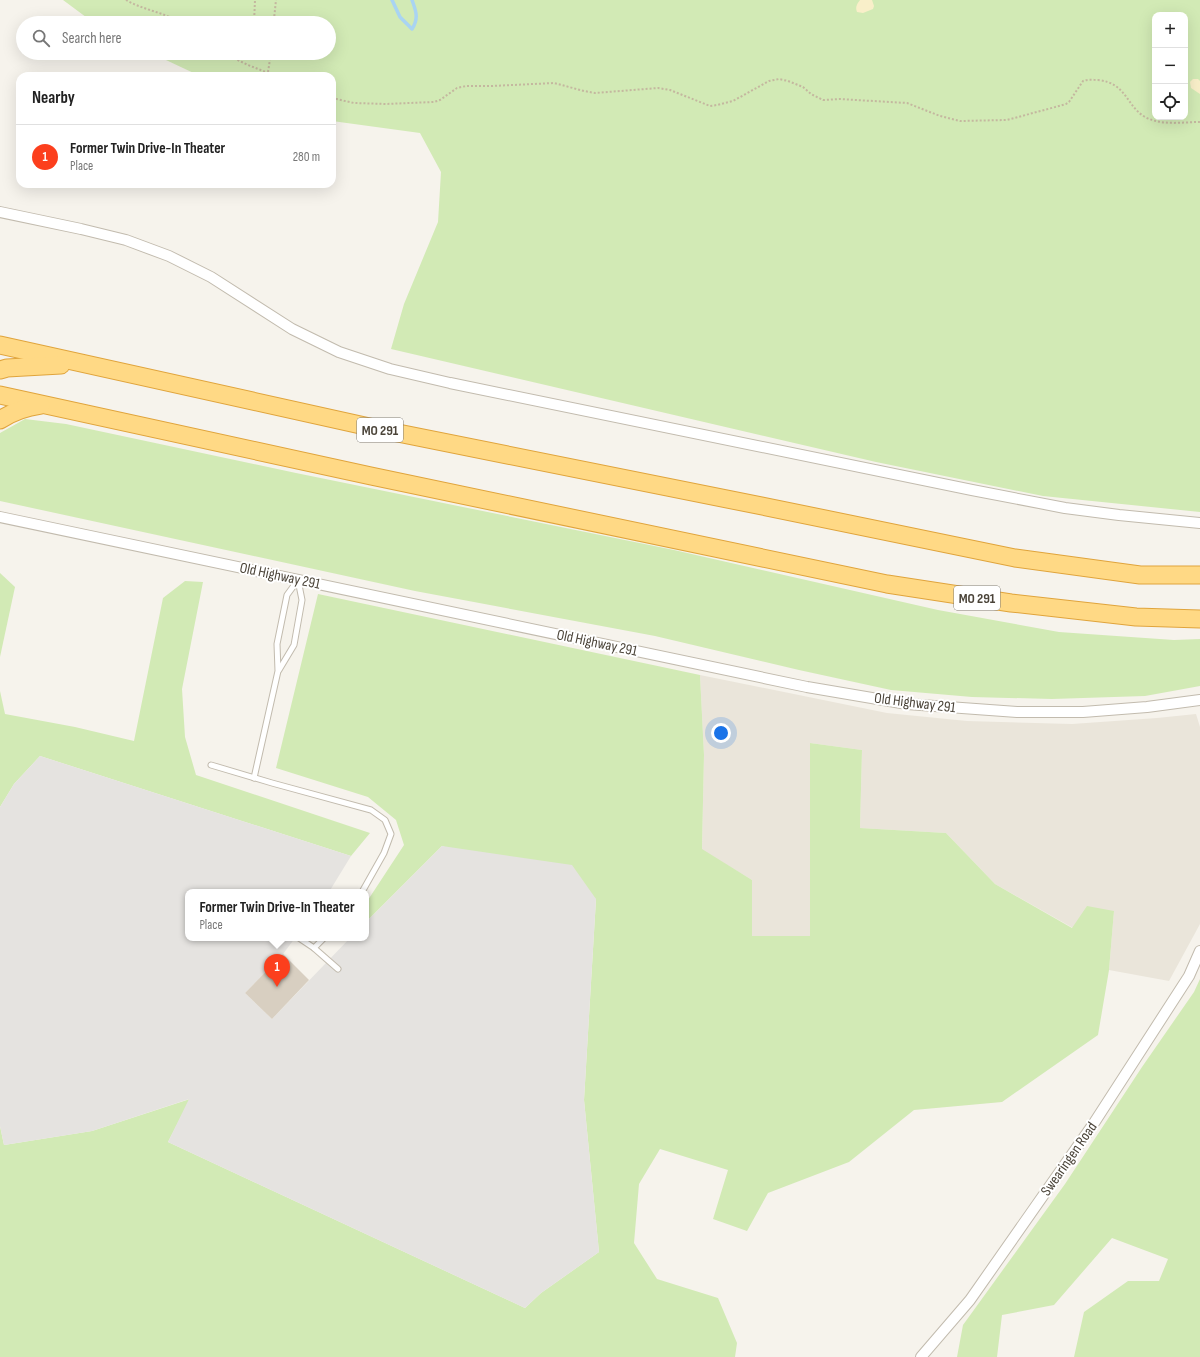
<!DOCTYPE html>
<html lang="en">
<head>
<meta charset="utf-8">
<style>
	body { margin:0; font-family:"Sofia Sans Condensed",sans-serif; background:#f6f6f6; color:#222 }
	.controls { position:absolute; right:12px; top:12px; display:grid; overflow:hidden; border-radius:8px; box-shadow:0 4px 16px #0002 }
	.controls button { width:36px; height:36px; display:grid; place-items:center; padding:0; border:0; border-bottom:1px solid #e0e0e0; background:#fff; color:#222; font:20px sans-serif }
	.you { position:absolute; left:721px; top:733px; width:14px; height:14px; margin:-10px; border:3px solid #fff; border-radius:50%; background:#1a73e8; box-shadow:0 0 0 6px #1a73e833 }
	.badge { display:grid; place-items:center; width:26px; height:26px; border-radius:50%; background:#fc3f1d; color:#fff; font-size:13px; font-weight:700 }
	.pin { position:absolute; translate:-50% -33px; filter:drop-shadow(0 1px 2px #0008) }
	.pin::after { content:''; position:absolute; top:21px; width:14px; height:12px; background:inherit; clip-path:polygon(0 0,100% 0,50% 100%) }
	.popup { position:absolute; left:185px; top:889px; width:184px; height:52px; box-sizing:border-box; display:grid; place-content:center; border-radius:8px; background:#fff; filter:drop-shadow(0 1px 3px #0005); font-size:13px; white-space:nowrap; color:#767676 }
	.popup b { font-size:15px; color:#222 }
	.popup::after { content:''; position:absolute; left:50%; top:100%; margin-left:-8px; border:8px solid transparent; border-top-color:#fff }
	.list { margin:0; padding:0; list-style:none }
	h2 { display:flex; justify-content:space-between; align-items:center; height:52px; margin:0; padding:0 16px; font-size:17px }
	h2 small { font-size:13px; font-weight:400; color:#767676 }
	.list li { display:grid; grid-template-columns:26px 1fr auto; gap:12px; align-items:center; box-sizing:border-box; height:64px; padding:0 16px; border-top:1px solid #e0e0e0 }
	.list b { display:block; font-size:15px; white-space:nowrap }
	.list p { margin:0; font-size:13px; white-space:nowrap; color:#767676 }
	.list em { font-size:13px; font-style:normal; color:#767676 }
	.icon { flex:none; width:22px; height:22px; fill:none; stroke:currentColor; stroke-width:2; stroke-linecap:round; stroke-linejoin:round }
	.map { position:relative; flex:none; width:1200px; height:1357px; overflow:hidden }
	.search { position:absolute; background:#fff; box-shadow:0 4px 16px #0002; left:16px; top:16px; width:320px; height:44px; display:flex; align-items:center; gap:10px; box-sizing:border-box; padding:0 14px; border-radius:22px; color:#767676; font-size:15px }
	.panel { position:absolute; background:#fff; box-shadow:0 4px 16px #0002; left:16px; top:72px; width:320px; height:116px; border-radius:12px }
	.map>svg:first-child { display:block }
	.residential { fill:#eae5da }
	.green { fill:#d2eab5; fill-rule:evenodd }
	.sand { fill:#f9efc9 }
	.parking { fill:#e5e3e0 }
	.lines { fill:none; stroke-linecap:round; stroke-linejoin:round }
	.stream { stroke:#a9d4f2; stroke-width:3.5 }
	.building { fill:#d8cfc1 }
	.service-casing { stroke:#c2bbae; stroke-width:7 }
	.minor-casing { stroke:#c2bbae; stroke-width:12 }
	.trunk-casing { stroke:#e0a43c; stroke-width:19 }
	.path { stroke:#c4b79f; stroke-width:2; stroke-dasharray:2 2; stroke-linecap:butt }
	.service { stroke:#fff; stroke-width:5 }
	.minor { stroke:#fff; stroke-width:10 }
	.trunk { stroke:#ffd985; stroke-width:17 }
	.labels { text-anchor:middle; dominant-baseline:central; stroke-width:4; stroke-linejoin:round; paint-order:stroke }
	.shield { fill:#fff; stroke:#817c74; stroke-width:1 }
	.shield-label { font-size:14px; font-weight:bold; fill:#4b4439 }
	.street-label { font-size:15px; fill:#4b4439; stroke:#fff }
</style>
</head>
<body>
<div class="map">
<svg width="1200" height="1357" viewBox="0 0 1200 1357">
	<rect width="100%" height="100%" fill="#f6f3ec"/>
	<polygon class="residential" points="700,675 887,713 967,721 1072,724 1157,718 1196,714 1200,727 1200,924 1169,981 1109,970 1114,911 1073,928 995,884 946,833 860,828 862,750 810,743 810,937 752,936 752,880 702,850 704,755"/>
	<g class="green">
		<path d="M63 0H1200V512L1043 496 876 462 391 349 404 304 438 222 441 172 420 133 332 121V76H200L151 53H329V23H94ZM1155 15H1185V117H1155Z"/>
		<polygon points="25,419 66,424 296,473 674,550 938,610 1059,632 1174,640 1200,639 1200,686 1145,696 1052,699 972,697 891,690 799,670 655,636 415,591 0,501 0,433"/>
		<polygon points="0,573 15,587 0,657"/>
		<polygon points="185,581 203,582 182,689 185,737 196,775 370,833 351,856 40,756 14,784 0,807 0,691 5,714 75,727 134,741 163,598"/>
		<polygon points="318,594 700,675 704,755 702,849 752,880 752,936 810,936 810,743 862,750 860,828 946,833 995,884 1072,928 1087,906 1114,911 1109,970 1098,1035 1002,1102 914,1110 849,1162 768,1193 747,1231 713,1219 728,1170 660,1149 639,1184 634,1243 657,1279 718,1298 737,1343 735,1357 0,1357 0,1126 4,1145 92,1131 190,1099 168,1142 525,1308 541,1293 599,1252 584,1100 596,899 442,846 366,922 366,903 404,845 396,820 368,797 276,768"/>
		<polygon points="1200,979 1200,1357 1074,1357 1084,1312 1128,1281 1159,1281 1168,1259 1112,1238 1054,1305 1002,1315 997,1357 957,1357 963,1325 1065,1184 1142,1067 1194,992"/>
	</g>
	<g class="sand">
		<path d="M860 0H872L874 6 873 9 863 13 857 12C855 7 857 4 860 0Z"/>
		<polygon points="1193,79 1198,79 1200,81 1200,94 1191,88 1190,82"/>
	</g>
	<polygon class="parking" points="40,756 351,856 329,892 188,892 188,938 295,938 283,954 245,993 272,1019 350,938 366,938 366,922 442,846 572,865 596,899 584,1100 599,1252 541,1293 525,1308 168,1142 189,1099 92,1131 4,1145 0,1126 0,807 14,784"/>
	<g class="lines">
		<path class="stream" d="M392 0 400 17 412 29C419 18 416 11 412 0"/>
	</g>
	<polygon class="building" points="283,954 309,980 272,1019 245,993"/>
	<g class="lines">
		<g class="service-casing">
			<g id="service">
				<polyline points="279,670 294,645 302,600 298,580"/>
				<polyline points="211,765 272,783 371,810 385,820 391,834 384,853 362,892"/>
				<polyline points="254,778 278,671 277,644 287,595 298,580"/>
				<polyline points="299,938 314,948"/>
				<polyline points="324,938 314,948 338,969"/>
			</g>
		</g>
		<g class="minor-casing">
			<g id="minor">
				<polyline points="0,212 81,229 126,240 169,256 211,277 292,329 339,352 390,369 450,383 972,490 1065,508 1119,515 1200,523"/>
				<polyline points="0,517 807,687 907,704 1017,712 1083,712 1147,707 1200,700"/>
				<polyline points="921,1357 970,1300 1094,1123 1189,976 1200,951"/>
			</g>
		</g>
		<g class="trunk-casing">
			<g id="trunk">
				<polyline points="0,345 383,430 762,506 1015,558 1140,575 1200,575"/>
				<polyline points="0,370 7,368 61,365"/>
				<polyline points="0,395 371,476 887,584 1011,603 1136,617 1200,619"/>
				<path d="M0 420C12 412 26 407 41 405"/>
			</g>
		</g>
		<g class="path">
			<path d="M126 0C143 10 164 12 181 23"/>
			<polyline points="254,23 255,0"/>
			<polyline points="271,23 274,19 276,0"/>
			<polyline points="223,53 248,65 276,76"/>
			<polyline points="268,72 271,53"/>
			<path d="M332 98 354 103 386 104 434 102 440 100 457 88 466 86H492L554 83 584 91 595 93 658 88 670 90 710 106 717 105 733 101 769 81 779 79 788 81 803 87 811 94 823 100 839 99 907 103 940 116 960 121 1007 120 1059 106 1066 104 1069 102 1083 81C1088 79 1093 80 1098 80 1127 83 1126 106 1145 117 1162 126 1182 122 1200 122"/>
		</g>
		<use href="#service" class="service"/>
		<use href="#minor" class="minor"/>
		<use href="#trunk" class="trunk"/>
	</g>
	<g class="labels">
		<g class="shield">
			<rect x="357" y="418" width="46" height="24" rx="3"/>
			<rect x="954" y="586" width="46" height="24" rx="3"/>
		</g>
		<g class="shield-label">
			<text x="380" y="430">MO 291</text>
			<text x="977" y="598">MO 291</text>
		</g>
		<g class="street-label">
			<text transform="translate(280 576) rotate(12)">Old Highway 291</text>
			<text transform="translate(597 643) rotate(12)">Old Highway 291</text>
			<text transform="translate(915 703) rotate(7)">Old Highway 291</text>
			<text transform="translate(1069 1159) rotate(-55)">Swearingen Road</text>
		</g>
	</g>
</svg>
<div class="controls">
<button>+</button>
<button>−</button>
<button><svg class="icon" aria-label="locate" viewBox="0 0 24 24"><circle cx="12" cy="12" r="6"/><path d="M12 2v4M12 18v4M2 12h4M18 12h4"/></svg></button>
</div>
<div class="you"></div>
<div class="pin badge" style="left:277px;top:987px">1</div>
<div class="popup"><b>Former Twin Drive-In Theater</b>Place</div>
<div class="search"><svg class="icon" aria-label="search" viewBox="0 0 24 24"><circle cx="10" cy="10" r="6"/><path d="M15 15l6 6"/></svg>Search here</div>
<section class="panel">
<h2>Nearby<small></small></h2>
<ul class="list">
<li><span class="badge">1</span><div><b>Former Twin Drive-In Theater</b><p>Place</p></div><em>280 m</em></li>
</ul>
</section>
</div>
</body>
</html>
